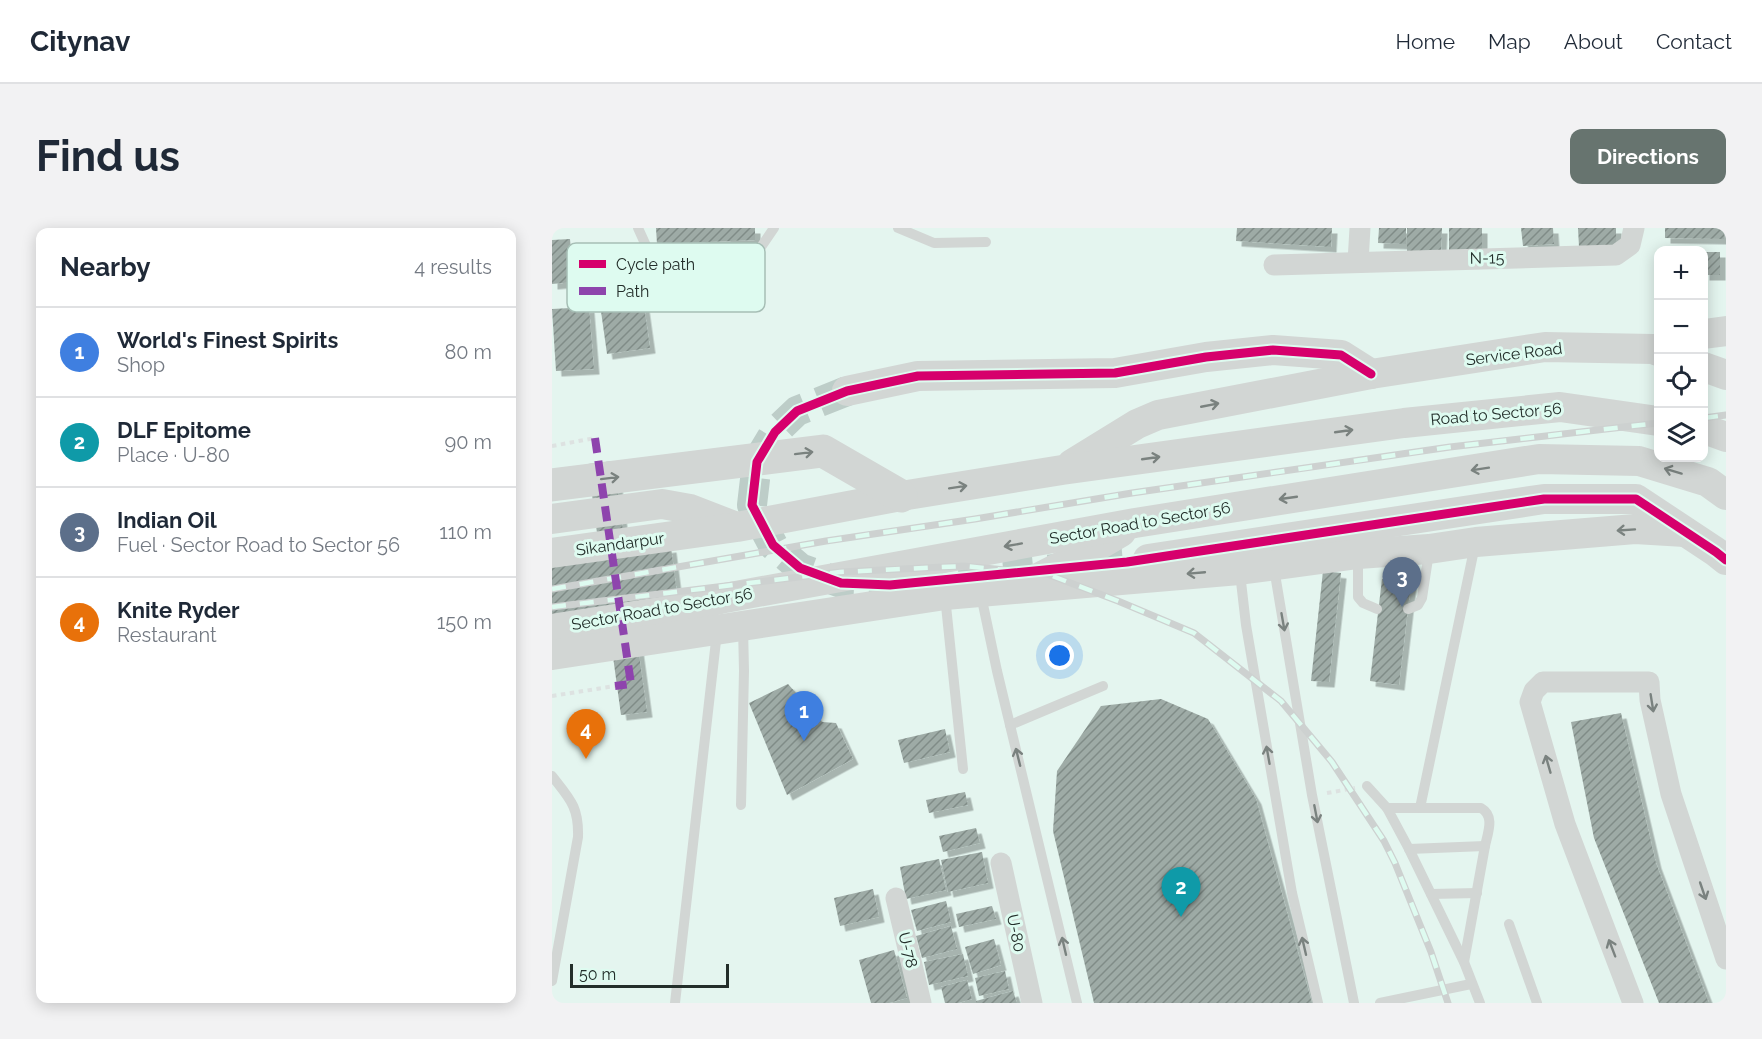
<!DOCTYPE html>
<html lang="en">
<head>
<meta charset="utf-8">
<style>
	body { margin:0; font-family:Raleway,sans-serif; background:#f2f2f3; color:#1f2937 }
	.controls { position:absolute; right:18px; top:18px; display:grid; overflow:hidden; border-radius:12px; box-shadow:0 3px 15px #0003 }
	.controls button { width:54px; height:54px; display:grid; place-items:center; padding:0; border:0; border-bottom:2px solid #e0e1e3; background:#fff; color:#1f2937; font:30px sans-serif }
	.scale { position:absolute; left:18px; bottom:15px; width:159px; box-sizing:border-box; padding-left:6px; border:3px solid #232e2a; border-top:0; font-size:16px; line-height:21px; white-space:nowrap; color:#232e2a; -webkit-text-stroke:4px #defbf0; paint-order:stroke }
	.you { position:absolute; left:508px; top:428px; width:21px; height:21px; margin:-15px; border:4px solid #fff; border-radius:50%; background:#1a73e8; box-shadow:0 0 0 9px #1a73e833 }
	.badge { display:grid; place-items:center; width:39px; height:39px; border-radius:50%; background:#67746f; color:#fff; font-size:20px; font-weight:700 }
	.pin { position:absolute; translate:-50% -50px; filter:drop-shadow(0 2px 3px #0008) }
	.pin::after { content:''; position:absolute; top:32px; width:21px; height:18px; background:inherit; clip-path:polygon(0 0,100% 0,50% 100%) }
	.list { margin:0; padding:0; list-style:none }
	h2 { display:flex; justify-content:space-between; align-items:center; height:78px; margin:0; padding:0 24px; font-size:26px }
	h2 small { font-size:20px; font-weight:400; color:#747a83 }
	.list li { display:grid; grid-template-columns:39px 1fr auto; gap:18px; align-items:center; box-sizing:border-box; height:90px; padding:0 24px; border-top:2px solid #e0e1e3 }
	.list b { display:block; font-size:22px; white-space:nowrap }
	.list p { margin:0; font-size:20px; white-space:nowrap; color:#747a83 }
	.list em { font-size:20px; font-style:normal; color:#747a83 }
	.icon { flex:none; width:33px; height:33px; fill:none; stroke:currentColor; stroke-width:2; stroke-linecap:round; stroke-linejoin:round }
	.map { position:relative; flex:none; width:1174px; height:775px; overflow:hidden; border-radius:12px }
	header { display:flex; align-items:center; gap:36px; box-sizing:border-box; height:84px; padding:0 30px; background:#fff; border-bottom:2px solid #e0e1e3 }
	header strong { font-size:28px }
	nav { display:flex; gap:33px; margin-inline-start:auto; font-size:21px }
	.intro { display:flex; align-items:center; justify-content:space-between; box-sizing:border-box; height:144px; padding:0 36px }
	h1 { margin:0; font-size:42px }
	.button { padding:15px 27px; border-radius:12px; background:#67746f; color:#fff; font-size:21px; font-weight:700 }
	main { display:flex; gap:36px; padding:0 36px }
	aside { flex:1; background:#fff; border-radius:12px; box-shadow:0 3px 15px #0003 }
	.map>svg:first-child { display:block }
	.building { fill:url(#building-hatch); filter:url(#shadow) }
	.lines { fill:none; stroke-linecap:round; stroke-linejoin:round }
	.secondary-tunnel { stroke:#bdcdc8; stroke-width:30; stroke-dasharray:30 15; stroke-linecap:butt }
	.path { stroke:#dde2e1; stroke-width:4; stroke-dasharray:4.5 4.5; stroke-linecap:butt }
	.lane { stroke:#d2d6d4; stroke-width:10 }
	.street { stroke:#d2d6d4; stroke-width:21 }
	.secondary { stroke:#d2d6d4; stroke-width:30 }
	.primary { stroke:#d2d6d4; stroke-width:33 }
	.rail-casing { stroke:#cdd1d0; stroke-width:7 }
	.rail { stroke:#defbf0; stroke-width:4.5; stroke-dasharray:14; stroke-linecap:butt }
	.quiet { stroke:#8e44ad; stroke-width:8; stroke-dasharray:15 8; stroke-linecap:butt }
	.cycleway-casing { stroke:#defbf0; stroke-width:13 }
	.cycleway { stroke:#d6006c; stroke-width:9 }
	.oneway { stroke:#7a827f }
	.labels { text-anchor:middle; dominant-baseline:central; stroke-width:6; stroke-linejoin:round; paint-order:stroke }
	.street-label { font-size:16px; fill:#232e2a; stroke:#defbf0 }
	.key { fill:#defbf0; stroke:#a6beb5; stroke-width:1.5 }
	.key-label { font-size:16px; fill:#232e2a }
</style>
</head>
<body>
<header>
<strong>Citynav</strong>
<nav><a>Home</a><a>Map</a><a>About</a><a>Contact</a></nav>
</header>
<div class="intro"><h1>Find us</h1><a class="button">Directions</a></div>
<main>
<aside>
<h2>Nearby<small>4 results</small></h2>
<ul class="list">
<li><span class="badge" style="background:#3f7fe0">1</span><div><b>World's Finest Spirits</b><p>Shop</p></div><em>80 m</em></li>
<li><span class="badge" style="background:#0f9aa8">2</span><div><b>DLF Epitome</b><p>Place · U-80</p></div><em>90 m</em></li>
<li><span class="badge" style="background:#5c6f8a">3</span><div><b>Indian Oil</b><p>Fuel · Sector Road to Sector 56</p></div><em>110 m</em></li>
<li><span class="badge" style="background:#e8710a">4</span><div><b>Knite Ryder</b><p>Restaurant</p></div><em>150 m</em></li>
</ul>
</aside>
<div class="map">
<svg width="1174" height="775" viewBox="0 0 1174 775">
	<defs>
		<pattern id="building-hatch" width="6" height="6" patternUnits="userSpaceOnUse" patternTransform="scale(1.5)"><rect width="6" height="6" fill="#9eaba6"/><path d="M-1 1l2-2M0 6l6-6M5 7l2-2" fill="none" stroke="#808c87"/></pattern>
		<filter id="shadow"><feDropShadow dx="5.5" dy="5.5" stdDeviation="0" flood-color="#0004"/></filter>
	</defs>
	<rect width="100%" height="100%" fill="#e4f5ef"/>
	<g class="building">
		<polygon points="104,0 203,0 203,12 105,16"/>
		<polygon points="685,0 780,0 779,19 684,13"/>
		<polygon points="827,0 854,0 854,16 826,15"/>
		<polygon points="855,0 890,0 889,24 855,24"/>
		<polygon points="897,0 930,0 930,21 897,22"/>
		<polygon points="969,0 1001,0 1002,16 971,18"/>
		<polygon points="1026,0 1064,0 1064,17 1027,19"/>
		<polygon points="1113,0 1172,0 1172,11 1113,10"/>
		<polygon points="18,11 22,54 0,56 0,12"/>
		<rect x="1152" y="24" width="16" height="23"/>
		<polygon points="89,56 98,120 55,126 46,62"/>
		<polygon points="37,79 42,141 4,143 0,81"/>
		<polygon points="62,233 74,325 119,319 127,381 85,411 95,484 69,487 59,414 0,422 0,335 48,328 36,236"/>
		<polygon points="771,343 789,345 777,454 759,453"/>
		<polygon points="830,351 859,355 847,457 818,453"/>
		<polygon points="236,456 270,494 284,495 301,531 235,567 197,475"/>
		<polygon points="609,471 656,491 704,571 760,775 542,775 501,603 505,543 549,478"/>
		<polygon points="1069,485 1104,635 1157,775 1107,775 1042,610 1019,494"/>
		<polygon points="393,501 398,524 352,535 346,512"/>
		<polygon points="413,564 416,577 377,585 374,572"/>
		<polygon points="424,600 428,615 391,624 387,608"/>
		<polygon points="430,624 436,655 396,664 389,632"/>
		<polygon points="387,631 394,662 354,671 348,639"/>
		<polygon points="321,661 327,689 288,698 282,670"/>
		<polygon points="394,673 399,694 365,703 359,682"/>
		<polygon points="440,678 444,691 407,699 404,686"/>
		<polygon points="399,698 405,721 370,730 364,708"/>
		<polygon points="442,711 449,737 421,746 413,719"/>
		<polygon points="342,722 355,770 337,775 319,775 307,732"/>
		<polygon points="411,726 416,748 377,757 372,734"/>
		<polygon points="453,743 457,761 427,768 423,750"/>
		<polygon points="415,752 420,771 406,775 393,775 389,759"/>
		<polygon points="461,763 465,775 424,775 424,773"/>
	</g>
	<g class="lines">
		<polyline class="secondary-tunnel" points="295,163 245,183 223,204 205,234 200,277 221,317 248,340 289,355 338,357 575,334"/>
		<g class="path">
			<polyline points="0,218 43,210"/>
			<polyline points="0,468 63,458"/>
			<polyline points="775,565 803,560"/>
		</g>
		<g class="lane">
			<polyline points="86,0 101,33 133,44 188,36 207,22 222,0"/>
			<polyline points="346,0 382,15 434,14"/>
			<polyline points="806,326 806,369 811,375 825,381"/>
			<polyline points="722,340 760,567 802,775"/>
			<polyline points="688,345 694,397 740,665 766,775"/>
			<polyline points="429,367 445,443 525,775"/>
			<polyline points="393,368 411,541"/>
			<polyline points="856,381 866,377 870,370 877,324"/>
			<polyline points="458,497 551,458"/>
			<path d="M0 548C18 571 27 579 26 609L0 753"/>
			<polyline points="815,558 835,580 857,621 912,734 928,775"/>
			<polyline points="189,577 192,443 191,399"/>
			<path d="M835 580H929C943 588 936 604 933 618"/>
			<polyline points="868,580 923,317"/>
			<polyline points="857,621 933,618 912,734"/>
			<polyline points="879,666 925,665"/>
			<polyline points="957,696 985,775"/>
			<polyline points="123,775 165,404"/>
			<polyline points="828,775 919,756"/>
		</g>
		<g class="street">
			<polyline points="806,34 808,0"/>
			<polyline points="722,37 1064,27 1078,17 1082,0"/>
			<polyline points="449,635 480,775"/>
			<polyline points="344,670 369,775"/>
			<polyline points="1081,775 1013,596 978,474 982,463 991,454 1097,454 1098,472 1119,566 1174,731"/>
		</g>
		<g class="secondary">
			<polyline points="1152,106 1174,103"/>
			<polyline points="1152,139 1174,147"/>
			<polyline points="295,163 366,148 563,145 654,129 721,122 789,127 819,146"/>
			<polyline points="1152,201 1174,209"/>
			<polyline points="520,236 585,196 606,187 819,146 993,119 1101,121 1106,123"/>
			<polyline points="0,291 110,276 138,281 182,298"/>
			<polyline points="0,325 185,299 349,268 510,242 852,195 1008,179 1106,193"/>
			<polyline points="596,331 992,271 1084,271 1164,324 1174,332"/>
			<polyline points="480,353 521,332 569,304"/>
			<polyline points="0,401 127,381 173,370 583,295 987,231 1087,233 1156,254 1174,267"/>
			<polyline points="0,427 393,367 687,342 806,326 877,321 924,314 1083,301 1133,304"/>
		</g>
		<polyline class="primary" points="0,257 271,223 349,268"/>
		<g class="rail-casing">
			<g id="rail">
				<polyline points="1152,190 1174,187"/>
				<polyline points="0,361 274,313 423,291 580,265 898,219 1106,195"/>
				<polyline points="0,379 288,344 412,338 495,346 566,373 642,405 729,473 780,534 832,613 843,635 879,724 896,775"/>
			</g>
		</g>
		<use href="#rail" class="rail"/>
		<polyline class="quiet" points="43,210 79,456 63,458"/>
		<g class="cycleway-casing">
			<polyline id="cycleway" points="819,146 789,127 721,122 654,129 563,145 366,148 295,163 245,183 223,204 205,234 200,277 221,317 248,340 289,355 338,357 575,334 992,271 1084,271 1164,324 1174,332"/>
		</g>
		<use href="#cycleway" class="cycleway"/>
	</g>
	<defs><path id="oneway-shaft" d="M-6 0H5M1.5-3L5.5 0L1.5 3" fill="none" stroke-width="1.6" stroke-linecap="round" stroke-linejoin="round" transform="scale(1.5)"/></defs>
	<g class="oneway">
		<use href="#oneway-shaft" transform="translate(658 177) rotate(-11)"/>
		<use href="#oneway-shaft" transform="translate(792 203) rotate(-8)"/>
		<use href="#oneway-shaft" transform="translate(252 225) rotate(-7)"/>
		<use href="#oneway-shaft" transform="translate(599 230) rotate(-8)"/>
		<use href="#oneway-shaft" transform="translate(928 241) rotate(171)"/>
		<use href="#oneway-shaft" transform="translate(1121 243) rotate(-163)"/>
		<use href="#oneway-shaft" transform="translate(58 250) rotate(-7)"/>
		<use href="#oneway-shaft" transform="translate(406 259) rotate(-9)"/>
		<use href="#oneway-shaft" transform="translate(736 270) rotate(172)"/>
		<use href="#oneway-shaft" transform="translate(1074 302) rotate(176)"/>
		<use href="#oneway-shaft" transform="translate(461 317) rotate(170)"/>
		<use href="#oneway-shaft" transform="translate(644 345) rotate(175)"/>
		<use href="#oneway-shaft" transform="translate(731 394) rotate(80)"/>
		<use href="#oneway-shaft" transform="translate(1100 475) rotate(81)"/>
		<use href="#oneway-shaft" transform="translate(716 527) rotate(-100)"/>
		<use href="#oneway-shaft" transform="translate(466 529) rotate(-104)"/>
		<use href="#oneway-shaft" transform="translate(996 536) rotate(-106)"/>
		<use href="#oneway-shaft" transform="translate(764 586) rotate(79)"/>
		<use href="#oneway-shaft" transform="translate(1151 663) rotate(71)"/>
		<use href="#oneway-shaft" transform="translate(512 718) rotate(-103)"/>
		<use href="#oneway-shaft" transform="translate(752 718) rotate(-103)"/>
		<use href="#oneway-shaft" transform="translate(1060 720) rotate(-111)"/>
	</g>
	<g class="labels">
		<g class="street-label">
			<text transform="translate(935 30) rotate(-1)">N-15</text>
			<text transform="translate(962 126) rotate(-7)">Service Road</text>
			<text transform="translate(944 186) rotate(-5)">Road to Sector 56</text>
			<text transform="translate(588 295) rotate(-10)">Sector Road to Sector 56</text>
			<text transform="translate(68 316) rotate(-8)">Sikandarpur</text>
			<text transform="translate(110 381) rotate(-10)">Sector Road to Sector 56</text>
			<text transform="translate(464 705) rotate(78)">U-80</text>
			<text transform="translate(356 722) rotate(76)">U-78</text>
		</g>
	</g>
	<rect x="15" y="15" width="198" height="69" rx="9" class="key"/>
	<rect x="27" y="32" width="27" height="8" fill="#d6006c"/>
	<rect x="27" y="59" width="27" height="8" fill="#8e44ad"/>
	<g class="key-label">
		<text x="64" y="42">Cycle path</text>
		<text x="64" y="69">Path</text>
	</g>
</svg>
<div class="controls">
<button>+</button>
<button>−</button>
<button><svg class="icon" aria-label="locate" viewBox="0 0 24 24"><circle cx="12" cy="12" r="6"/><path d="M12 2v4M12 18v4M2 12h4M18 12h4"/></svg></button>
<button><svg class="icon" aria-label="layers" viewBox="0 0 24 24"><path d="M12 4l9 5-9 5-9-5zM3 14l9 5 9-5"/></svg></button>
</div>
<div class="scale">50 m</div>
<div class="you"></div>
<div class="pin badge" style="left:252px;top:513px;background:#3f7fe0">1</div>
<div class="pin badge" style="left:629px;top:689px;background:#0f9aa8">2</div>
<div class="pin badge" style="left:850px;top:379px;background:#5c6f8a">3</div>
<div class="pin badge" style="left:34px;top:531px;background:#e8710a">4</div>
</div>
</main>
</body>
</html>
